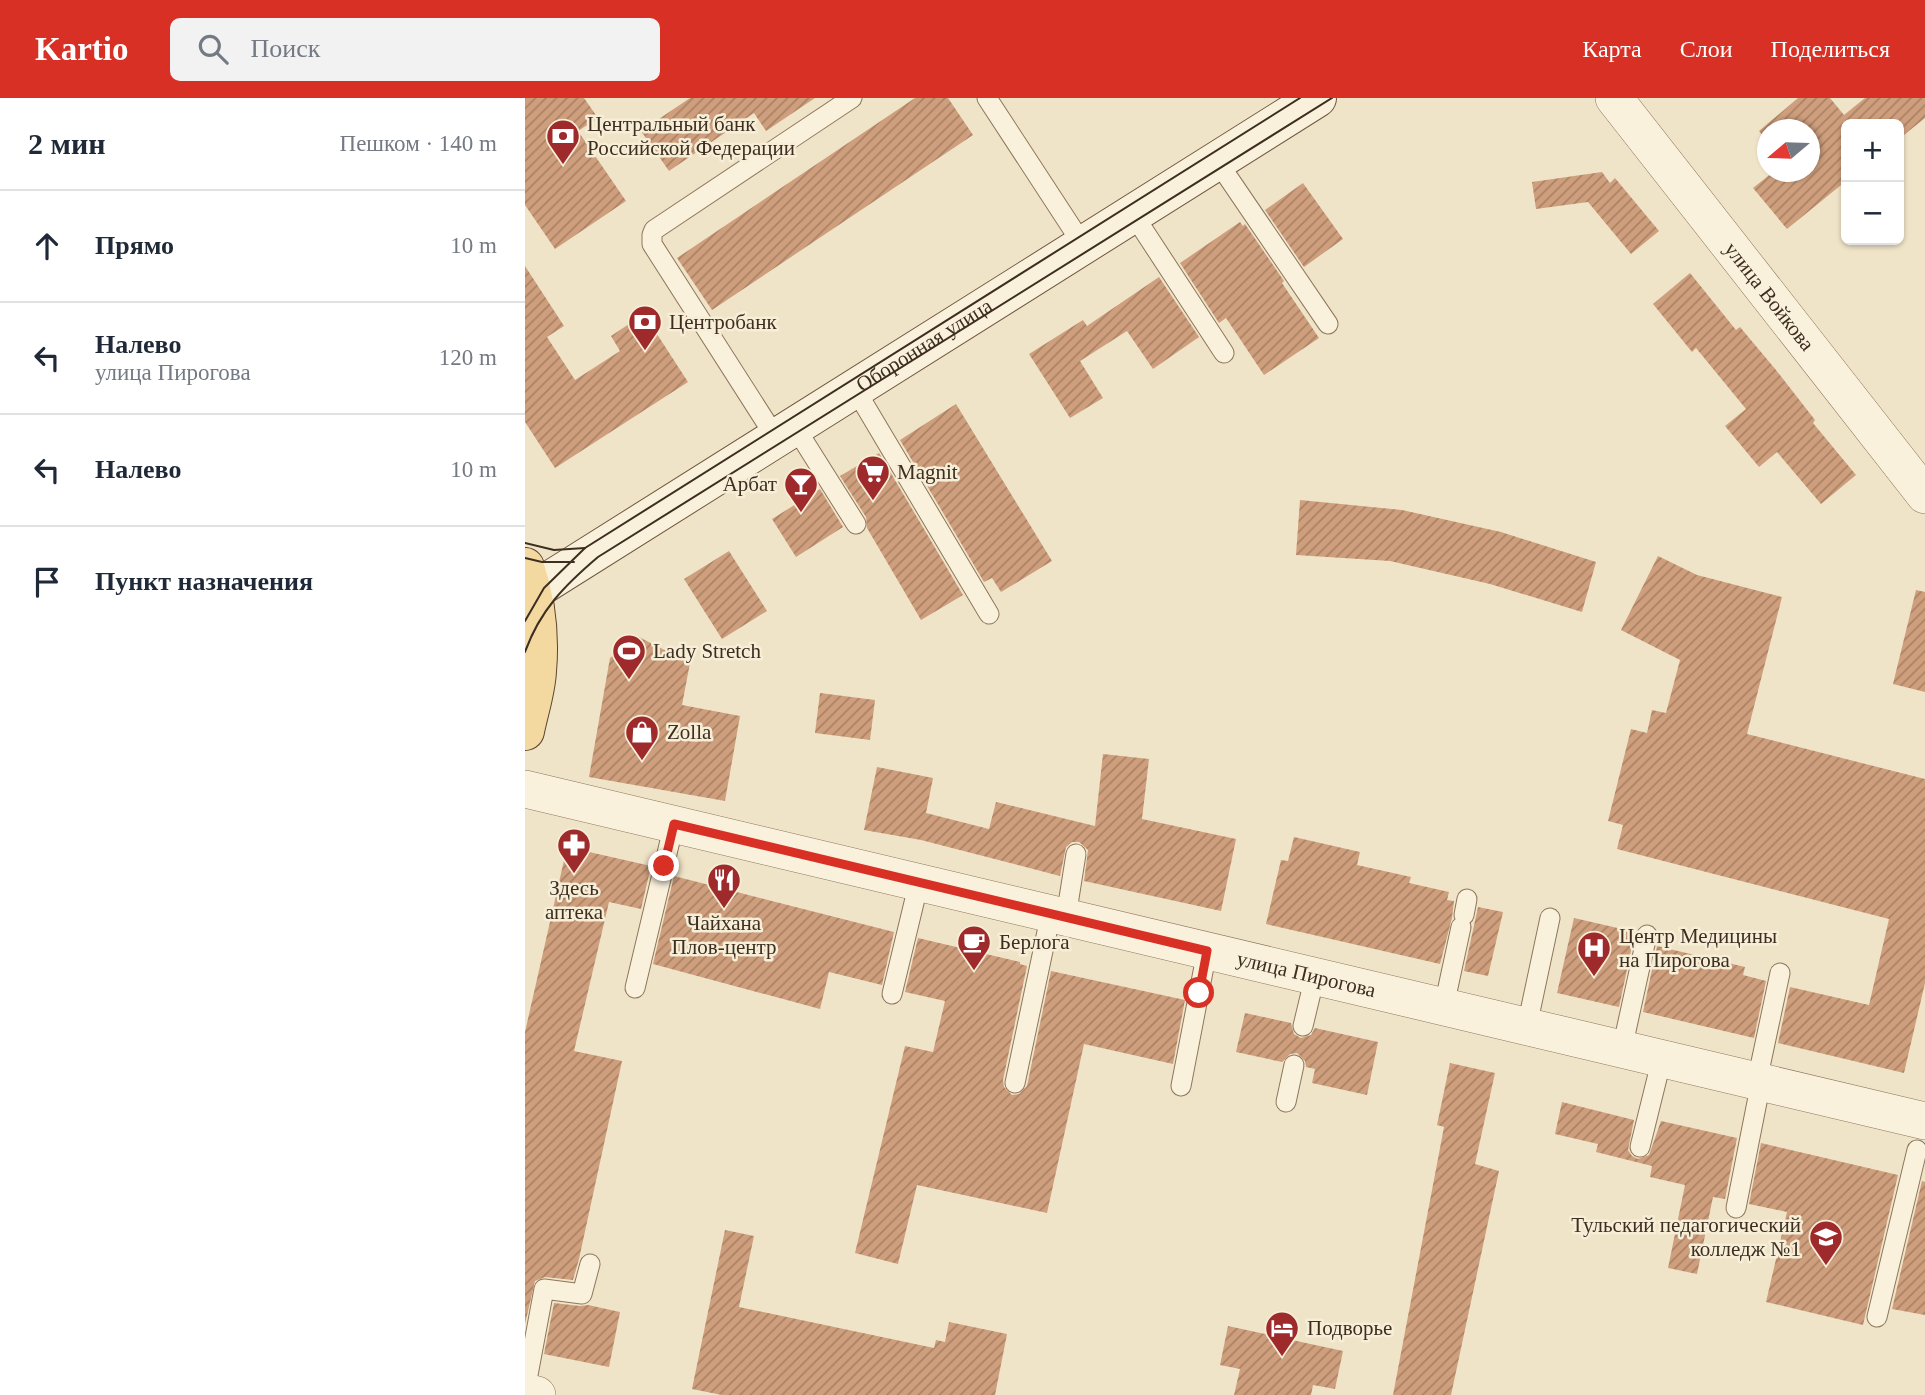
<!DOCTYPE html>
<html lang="ru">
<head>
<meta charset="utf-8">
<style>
	body { margin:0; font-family:Georgia,serif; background:#f2f2f3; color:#1f2937 }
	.controls { position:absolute; right:21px; top:21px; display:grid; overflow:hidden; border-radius:10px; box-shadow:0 2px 5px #0004 }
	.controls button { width:63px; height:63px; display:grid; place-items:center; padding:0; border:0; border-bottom:2px solid #e0e1e3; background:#fff; color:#1f2937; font:35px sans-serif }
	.compass { position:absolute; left:1232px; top:21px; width:63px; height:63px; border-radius:50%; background:#fff; box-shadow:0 2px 5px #0004; rotate:251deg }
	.stop { position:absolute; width:21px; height:21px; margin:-16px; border:5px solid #d93025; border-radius:50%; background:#fff }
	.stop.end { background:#d93025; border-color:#fff; box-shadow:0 2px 7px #0008 }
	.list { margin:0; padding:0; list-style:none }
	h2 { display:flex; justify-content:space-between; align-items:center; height:91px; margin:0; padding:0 28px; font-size:30px }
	h2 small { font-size:23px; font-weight:400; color:#747a83 }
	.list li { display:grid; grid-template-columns:46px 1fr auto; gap:21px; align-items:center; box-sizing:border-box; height:112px; padding:0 28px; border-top:2px solid #e0e1e3 }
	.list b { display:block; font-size:26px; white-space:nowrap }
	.list p { margin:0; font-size:23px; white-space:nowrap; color:#747a83 }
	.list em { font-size:23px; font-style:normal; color:#747a83 }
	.icon { flex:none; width:38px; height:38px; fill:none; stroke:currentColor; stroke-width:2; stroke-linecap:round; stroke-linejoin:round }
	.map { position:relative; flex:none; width:1400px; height:1297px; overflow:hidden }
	header { display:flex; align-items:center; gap:42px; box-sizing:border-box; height:98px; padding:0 35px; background:#d93025; color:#fff }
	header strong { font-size:33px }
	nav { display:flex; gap:38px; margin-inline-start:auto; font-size:24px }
	.search { width:490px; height:63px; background:#f2f2f3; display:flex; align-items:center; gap:18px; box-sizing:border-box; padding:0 24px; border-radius:10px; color:#747a83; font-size:26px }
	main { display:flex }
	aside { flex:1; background:#fff }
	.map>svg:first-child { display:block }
	.building { fill:url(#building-hatch) }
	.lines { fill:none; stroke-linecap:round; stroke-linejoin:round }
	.service-casing { stroke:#8d765c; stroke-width:21 }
	.minor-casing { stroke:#8d765c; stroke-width:38 }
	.secondary-casing { stroke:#6f573f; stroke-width:40 }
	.primary-casing { stroke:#5b4430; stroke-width:40 }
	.service { stroke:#faf1dc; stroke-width:19 }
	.minor { stroke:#faf1dc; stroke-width:37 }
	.secondary { stroke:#faf1dc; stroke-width:38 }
	.primary { stroke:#f3d9a0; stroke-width:38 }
	.tram { stroke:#3d2e20; stroke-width:2 }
	.route { stroke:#d93025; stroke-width:9 }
	.labels { text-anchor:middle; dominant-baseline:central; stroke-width:5; stroke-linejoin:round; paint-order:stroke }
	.poi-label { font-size:21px; fill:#3d2e20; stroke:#f7eed8; text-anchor:start }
	.street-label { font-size:21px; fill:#3d2e20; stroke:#f7eed8 }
</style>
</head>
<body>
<header>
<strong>Kartio</strong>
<div class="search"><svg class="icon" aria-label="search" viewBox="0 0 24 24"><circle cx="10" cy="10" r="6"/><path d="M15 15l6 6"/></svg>Поиск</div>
<nav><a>Карта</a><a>Слои</a><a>Поделиться</a></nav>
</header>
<main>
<aside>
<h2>2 мин<small>Пешком · 140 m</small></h2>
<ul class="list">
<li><svg class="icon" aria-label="ahead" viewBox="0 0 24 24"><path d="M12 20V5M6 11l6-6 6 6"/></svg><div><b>Прямо</b></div><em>10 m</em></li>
<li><svg class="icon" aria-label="left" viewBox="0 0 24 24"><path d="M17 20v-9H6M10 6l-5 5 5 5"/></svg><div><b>Налево</b><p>улица Пирогова</p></div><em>120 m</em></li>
<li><svg class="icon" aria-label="left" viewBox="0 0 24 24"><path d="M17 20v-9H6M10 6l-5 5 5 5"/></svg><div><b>Налево</b></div><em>10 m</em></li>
<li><svg class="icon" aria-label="arrive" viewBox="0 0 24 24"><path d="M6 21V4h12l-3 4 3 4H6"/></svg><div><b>Пункт назначения</b></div></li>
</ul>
</aside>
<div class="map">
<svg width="1400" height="1297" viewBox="0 0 1400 1297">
	<defs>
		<pattern id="building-hatch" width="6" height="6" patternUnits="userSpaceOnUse" patternTransform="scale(1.75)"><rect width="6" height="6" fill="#cf9f7d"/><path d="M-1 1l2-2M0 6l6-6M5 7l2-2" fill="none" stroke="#a98266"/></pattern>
	</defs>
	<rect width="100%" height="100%" fill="#f0e4c8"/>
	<g class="building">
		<polygon points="0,0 59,0 73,20 53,33 101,103 30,151 0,107"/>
		<polygon points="165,0 290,0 241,33 229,15 144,73 116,33"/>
		<polygon points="390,0 423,0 448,37 187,212 152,160"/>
		<polygon points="1273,0 1305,0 1319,17 1340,0 1400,0 1400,20 1374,41 1374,26 1321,26 1321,83 1262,131 1228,90 1248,74 1284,74 1284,32 1242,32 1242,43 1234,33"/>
		<polygon points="1077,74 1085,85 1090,80 1134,133 1106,156 1063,104 1011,111 1007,84"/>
		<polygon points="778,85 818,141 779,169 740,112"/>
		<polygon points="715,124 718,128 720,126 759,183 757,185 794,240 739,277 701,220 694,225 655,165"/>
		<polygon points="0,168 39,228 22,239 50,282 95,253 86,238 119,216 163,284 30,370 0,324"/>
		<polygon points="1165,175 1211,232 1215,229 1251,272 1290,322 1288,325 1331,377 1296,406 1252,354 1234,369 1200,328 1221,311 1171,250 1167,254 1128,206"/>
		<polygon points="634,179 674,239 628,271 602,233 555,263 578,300 545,320 504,256 558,222 562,228"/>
		<polygon points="431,306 527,463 476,494 467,480 459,484 375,342"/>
		<polygon points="354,355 438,497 396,522 342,430 341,419 315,378"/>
		<polygon points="295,391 318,429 271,459 247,421"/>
		<polygon points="775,402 877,412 976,434 1071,464 1057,514 965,486 865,463 771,457"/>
		<polygon points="204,453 242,513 197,541 159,481"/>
		<polygon points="1133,458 1172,477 1257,499 1222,636 1400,681 1400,885 1379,975 1253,945 1265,889 1344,907 1364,821 1092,751 1098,727 1083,723 1106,631 1122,635 1127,612 1141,615 1155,562 1096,532"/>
		<polygon points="1391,492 1400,494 1400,594 1368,586"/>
		<polygon points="112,538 165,565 157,607 215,618 200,703 64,679 85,560"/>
		<polygon points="295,595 350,602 345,642 290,635"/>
		<polygon points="578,656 624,661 617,721 711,741 696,813 559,783 563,752 554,744 547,744 541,749 535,778 396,742 339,732 352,669 408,680 401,715 464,731 471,704 570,728"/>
		<polygon points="769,739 835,754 832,767 886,779 884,785 924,794 922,802 929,803 927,820 915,866 741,826 756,762 763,763"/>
		<polygon points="42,749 126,768 116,811 84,804 49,953 97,963 54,1161 48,1182 20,1179 10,1183 0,1226 0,934"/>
		<polygon points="149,778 369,834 357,887 304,874 295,911 128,866"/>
		<polygon points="953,809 978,814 963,878 939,873"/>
		<polygon points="1049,820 1110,834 1094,909 1032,895"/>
		<polygon points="393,840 495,864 495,866 502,868 478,982 479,989 487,997 494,996 502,988 526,873 660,902 648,966 559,946 522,1115 392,1087 373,1166 330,1155 380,948 408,954 420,903 380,894"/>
		<polygon points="1132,848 1220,869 1218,877 1241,883 1229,940 1118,914"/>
		<polygon points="720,915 766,925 769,936 776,940 786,937 790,930 853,944 842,997 787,985 790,971 781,969 780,963 772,955 765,956 757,964 711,954"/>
		<polygon points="925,965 970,975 950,1066 974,1073 926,1297 868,1297 919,1029 912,1027"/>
		<polygon points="1037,1004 1109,1022 1103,1052 1107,1058 1113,1061 1124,1057 1136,1023 1212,1040 1200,1101 1188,1099 1172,1176 1143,1170 1160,1087 1125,1079 1127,1068 1071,1054 1073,1046 1030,1036"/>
		<polygon points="1236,1045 1373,1077 1338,1227 1241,1204 1262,1114 1224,1106"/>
		<polygon points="1397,1083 1400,1084 1400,1217 1367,1211"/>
		<polygon points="200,1132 229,1138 214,1209 409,1250 411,1242 420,1244 424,1224 482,1236 470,1297 197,1297 167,1291"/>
		<polygon points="29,1205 55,1208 63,1207 95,1214 84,1269 19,1256"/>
		<polygon points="703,1228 818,1253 810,1291 788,1287 786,1297 709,1297 715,1271 695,1267"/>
	</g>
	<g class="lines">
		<g class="service-casing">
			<g id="service">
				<polyline points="462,0 558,147"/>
				<polyline points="692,63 803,226"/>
				<polyline points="608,116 699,255"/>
				<polyline points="330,291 464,516"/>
				<polyline points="270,329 331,426"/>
				<polyline points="251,340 127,146 127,137 129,132 327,0"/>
				<polyline points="939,817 942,801"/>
				<polyline points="541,819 551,756"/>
				<polyline points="110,890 149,726"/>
				<polyline points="367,896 394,784"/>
				<polyline points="919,908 936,829"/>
				<polyline points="778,928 790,878"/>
				<polyline points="1002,928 1025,820"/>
				<polyline points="1097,951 1122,837"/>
				<polyline points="1232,983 1255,875"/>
				<polyline points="490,985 526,815"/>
				<polyline points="656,988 682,853"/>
				<polyline points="761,1004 769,967"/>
				<polyline points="1115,1049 1137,960"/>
				<polyline points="1211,1110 1236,984"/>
				<polyline points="1352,1219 1392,1052"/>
				<polyline points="0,1293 19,1191 57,1196 65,1166"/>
			</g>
		</g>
		<g class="minor-casing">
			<g id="minor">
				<path id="s1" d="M1089 0 1400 397"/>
				<path id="s2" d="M0 691 1400 1023"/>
				<polyline points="0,1294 12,1297"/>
			</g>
		</g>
		<g class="secondary-casing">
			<g id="secondary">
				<path id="s3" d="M8 493 792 0"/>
			</g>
		</g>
		<g class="primary-casing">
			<path id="primary" d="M0 469C11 502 15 539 12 573 11 593 4 613 0 633"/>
		</g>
		<use href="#service" class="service"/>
		<use href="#minor" class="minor"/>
		<use href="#secondary" class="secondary"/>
		<use href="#primary" class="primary"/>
		<g class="tram">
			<polyline points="0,445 29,452 60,450"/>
			<polyline points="0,460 17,464 49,464"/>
			<polyline points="0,523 19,490 60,450 775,0"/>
			<path d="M0 554C15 512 40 487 73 459L807 0"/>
		</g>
	</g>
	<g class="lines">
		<polyline class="route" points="139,768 149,726 682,853 674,895"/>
	</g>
	<defs>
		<g id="bank-pin" transform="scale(1.75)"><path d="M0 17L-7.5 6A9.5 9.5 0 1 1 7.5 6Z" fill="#9e2a2b" stroke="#f7eed8"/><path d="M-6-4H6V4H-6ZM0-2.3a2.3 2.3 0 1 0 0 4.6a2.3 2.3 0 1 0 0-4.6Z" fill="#fff"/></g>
		<g id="supermarket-pin" transform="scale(1.75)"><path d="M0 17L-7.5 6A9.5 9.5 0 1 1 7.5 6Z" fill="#9e2a2b" stroke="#f7eed8"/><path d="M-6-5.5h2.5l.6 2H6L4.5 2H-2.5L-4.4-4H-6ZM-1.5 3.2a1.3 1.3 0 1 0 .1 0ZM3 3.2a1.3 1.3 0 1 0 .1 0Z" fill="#fff"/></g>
		<g id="bar-pin" transform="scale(1.75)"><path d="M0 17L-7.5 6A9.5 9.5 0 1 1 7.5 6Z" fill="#9e2a2b" stroke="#f7eed8"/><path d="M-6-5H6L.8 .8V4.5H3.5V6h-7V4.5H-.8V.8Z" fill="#fff"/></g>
		<g id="stadium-pin" transform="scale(1.75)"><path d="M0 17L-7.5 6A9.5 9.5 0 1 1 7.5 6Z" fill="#9e2a2b" stroke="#f7eed8"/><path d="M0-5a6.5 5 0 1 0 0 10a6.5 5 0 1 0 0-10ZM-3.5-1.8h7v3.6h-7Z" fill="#fff"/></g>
		<g id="shop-pin" transform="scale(1.75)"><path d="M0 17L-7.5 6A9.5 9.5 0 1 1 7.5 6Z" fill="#9e2a2b" stroke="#f7eed8"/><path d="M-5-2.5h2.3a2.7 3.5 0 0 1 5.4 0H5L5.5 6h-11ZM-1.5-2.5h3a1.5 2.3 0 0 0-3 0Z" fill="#fff"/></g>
		<g id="pharmacy-pin" transform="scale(1.75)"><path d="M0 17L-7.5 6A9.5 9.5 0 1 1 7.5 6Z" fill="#9e2a2b" stroke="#f7eed8"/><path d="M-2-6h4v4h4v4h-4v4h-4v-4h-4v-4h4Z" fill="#fff"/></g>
		<g id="restaurant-pin" transform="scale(1.75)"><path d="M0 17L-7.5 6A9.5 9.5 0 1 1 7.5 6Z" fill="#9e2a2b" stroke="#f7eed8"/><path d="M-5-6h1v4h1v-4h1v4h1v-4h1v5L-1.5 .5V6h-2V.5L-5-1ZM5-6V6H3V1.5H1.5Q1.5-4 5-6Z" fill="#fff"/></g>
		<g id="cafe-pin" transform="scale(1.75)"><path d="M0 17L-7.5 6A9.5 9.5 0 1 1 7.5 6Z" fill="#9e2a2b" stroke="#f7eed8"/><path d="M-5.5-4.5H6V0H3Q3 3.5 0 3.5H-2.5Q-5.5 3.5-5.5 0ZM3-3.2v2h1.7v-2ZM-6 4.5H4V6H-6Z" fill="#fff"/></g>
		<g id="hospital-pin" transform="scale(1.75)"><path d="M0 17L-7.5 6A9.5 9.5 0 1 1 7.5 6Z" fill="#9e2a2b" stroke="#f7eed8"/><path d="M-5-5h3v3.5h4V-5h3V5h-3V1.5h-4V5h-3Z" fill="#fff"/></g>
		<g id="university-pin" transform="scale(1.75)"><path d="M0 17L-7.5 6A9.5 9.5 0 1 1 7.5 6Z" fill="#9e2a2b" stroke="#f7eed8"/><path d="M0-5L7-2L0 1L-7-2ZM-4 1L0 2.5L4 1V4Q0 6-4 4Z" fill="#fff"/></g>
		<g id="hotel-pin" transform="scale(1.75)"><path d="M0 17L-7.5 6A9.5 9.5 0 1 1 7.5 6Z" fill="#9e2a2b" stroke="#f7eed8"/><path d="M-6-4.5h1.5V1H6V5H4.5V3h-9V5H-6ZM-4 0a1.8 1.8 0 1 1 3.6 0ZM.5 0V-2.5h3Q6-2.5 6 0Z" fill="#fff"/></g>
	</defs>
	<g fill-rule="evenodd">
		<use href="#bank-pin" x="38" y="38"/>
		<use href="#bank-pin" x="120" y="224"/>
		<use href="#supermarket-pin" x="348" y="374"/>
		<use href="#bar-pin" x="276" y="386"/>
		<use href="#stadium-pin" x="104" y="553"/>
		<use href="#shop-pin" x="117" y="634"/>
		<use href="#pharmacy-pin" x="49" y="747"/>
		<use href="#restaurant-pin" x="199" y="782"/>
		<use href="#cafe-pin" x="449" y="844"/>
		<use href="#hospital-pin" x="1069" y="850"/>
		<use href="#university-pin" x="1301" y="1139"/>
		<use href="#hotel-pin" x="757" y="1230"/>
	</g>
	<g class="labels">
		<g class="poi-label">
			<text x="62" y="26">Центральный банк<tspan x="62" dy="24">Российской Федерации</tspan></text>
			<text x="144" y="224">Центробанк</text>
			<text x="372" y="374">Magnit</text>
			<text x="252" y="386" text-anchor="end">Арбат</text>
			<text x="128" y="553">Lady Stretch</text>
			<text x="142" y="634">Zolla</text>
			<text x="49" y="790" text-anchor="middle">Здесь<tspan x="49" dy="24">аптека</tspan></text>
			<text x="199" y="825" text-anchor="middle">Чайхана<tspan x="199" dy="24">Плов-центр</tspan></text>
			<text x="1094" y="838">Центр Медицины<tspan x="1094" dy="24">на Пирогова</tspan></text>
			<text x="474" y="844">Берлога</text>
			<text x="1276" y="1127" text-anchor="end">Тульский педагогический<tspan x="1276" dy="24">колледж №1</tspan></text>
			<text x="782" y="1230">Подворье</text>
		</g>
		<g class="street-label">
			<text stroke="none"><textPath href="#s1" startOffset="252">улица Войкова</textPath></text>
			<text stroke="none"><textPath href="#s3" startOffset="462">Оборонная улица</textPath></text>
			<text stroke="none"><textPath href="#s2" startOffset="803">улица Пирогова</textPath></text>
		</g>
	</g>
</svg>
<div class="controls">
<button>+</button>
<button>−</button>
</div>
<svg class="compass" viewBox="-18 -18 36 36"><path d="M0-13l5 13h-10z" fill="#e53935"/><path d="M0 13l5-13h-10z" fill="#747a83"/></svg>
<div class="stop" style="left:674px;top:895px"></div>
<div class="stop end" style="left:139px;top:768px"></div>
</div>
</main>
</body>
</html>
